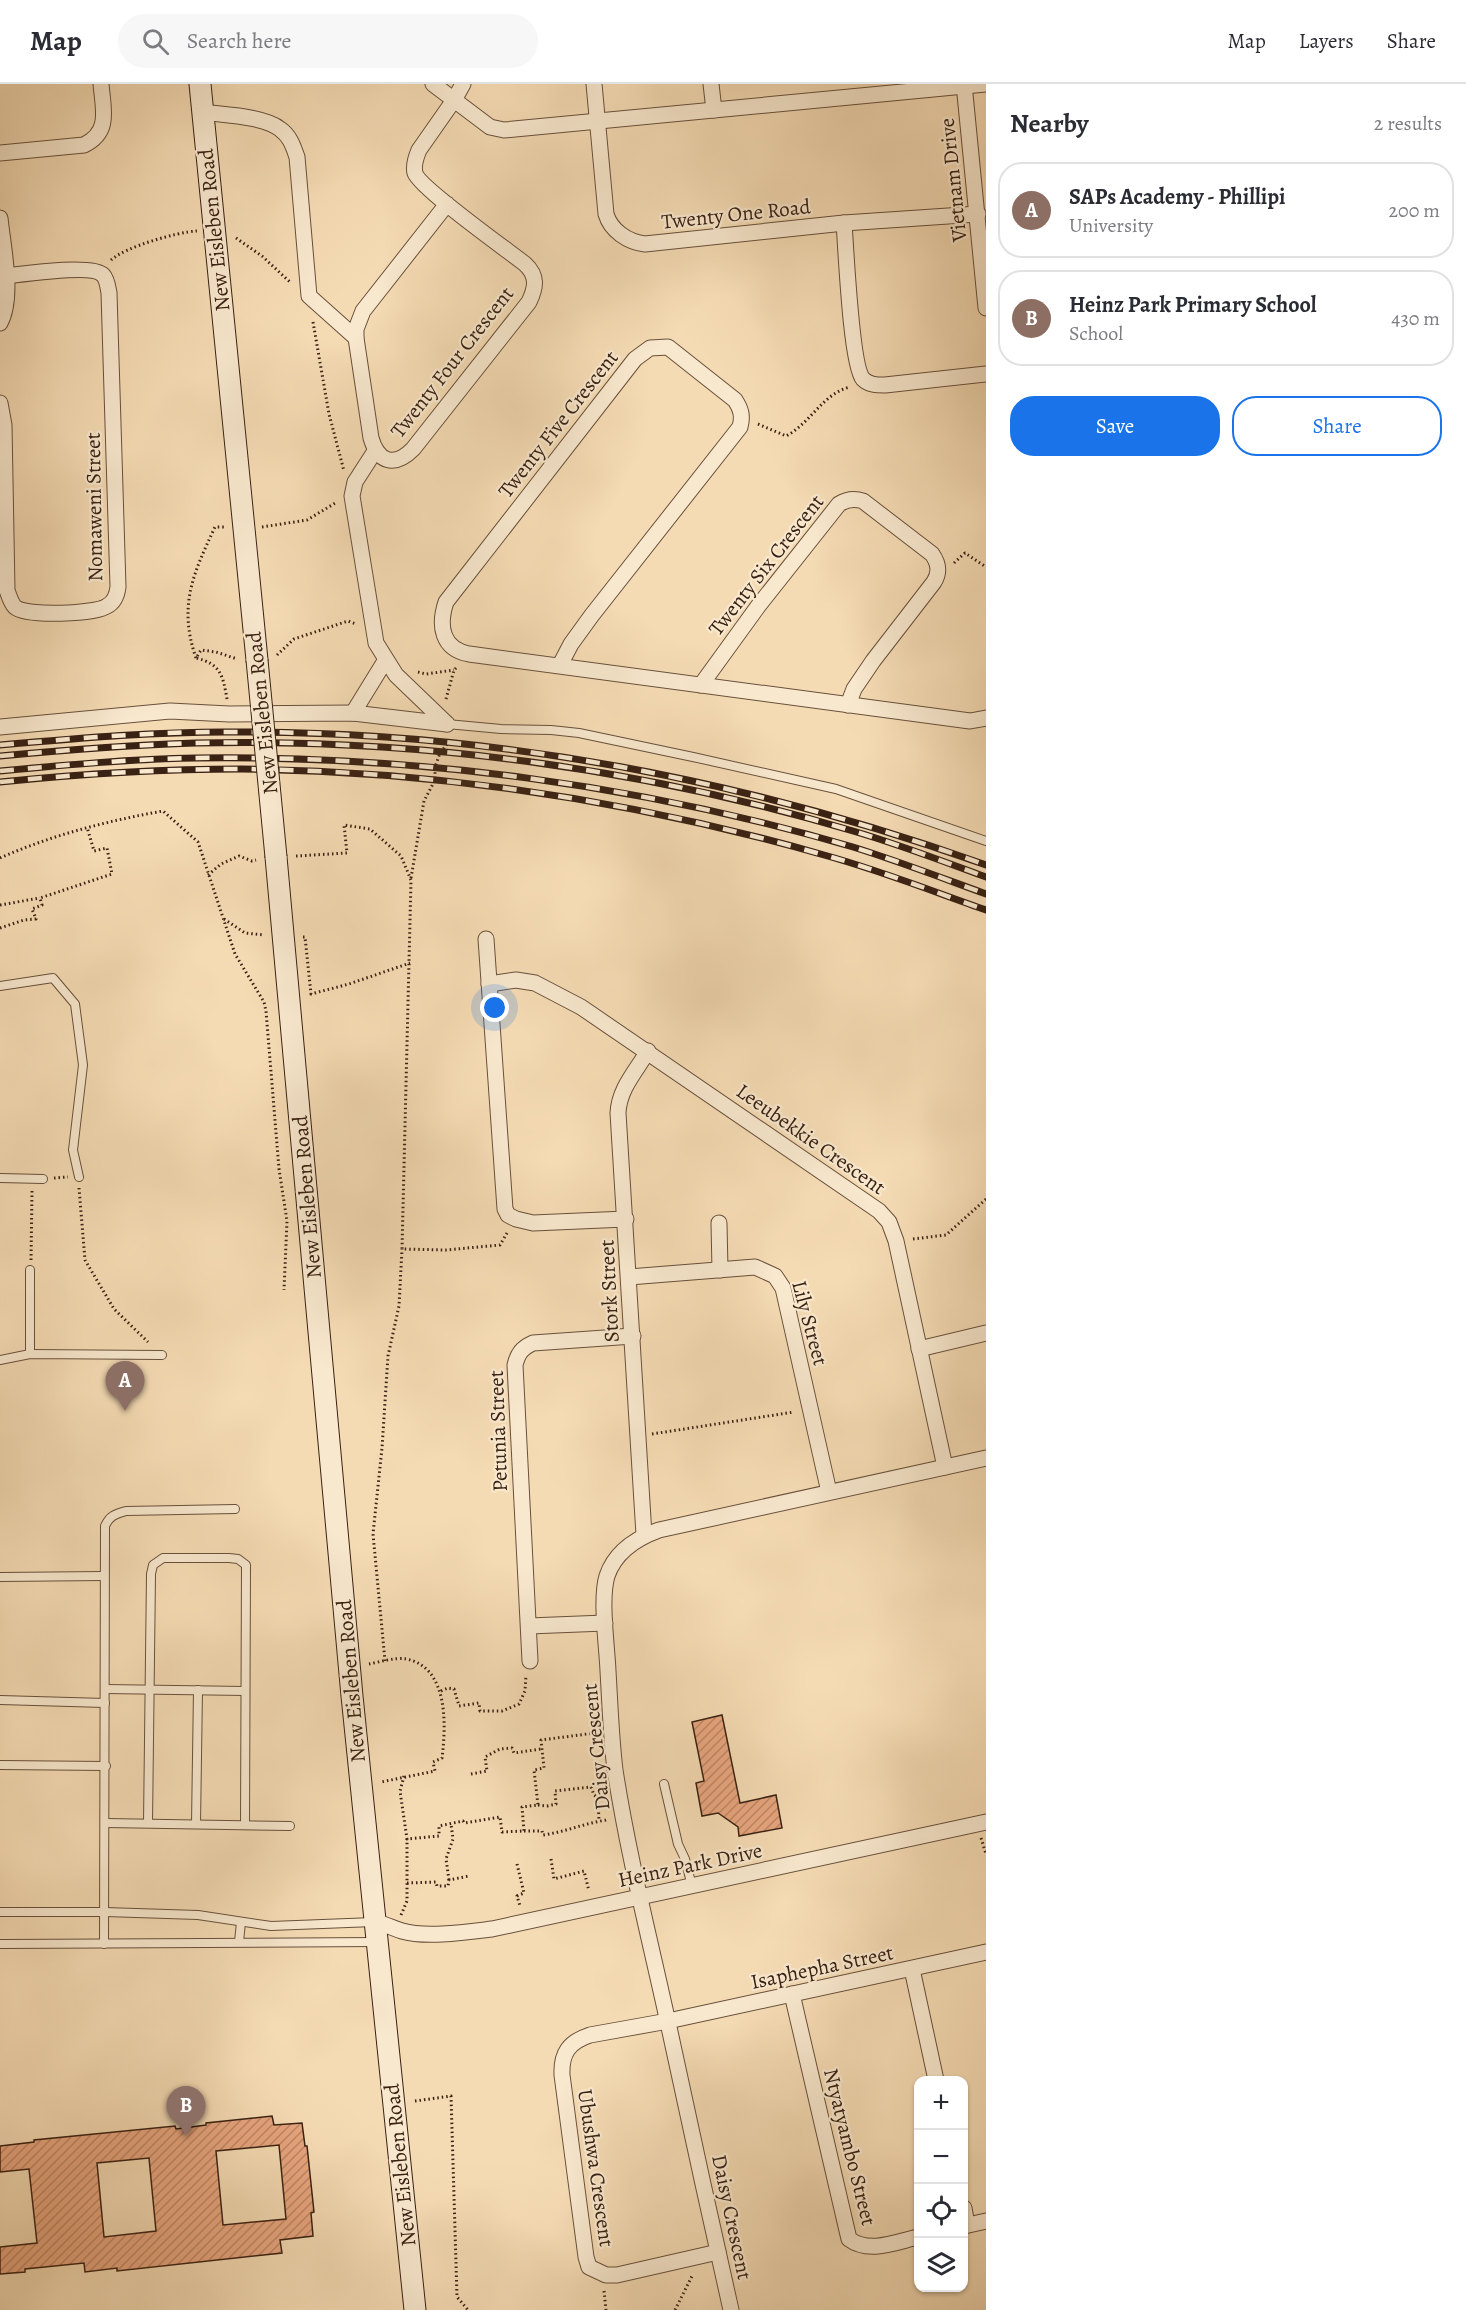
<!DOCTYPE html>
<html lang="en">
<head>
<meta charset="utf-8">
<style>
	body { margin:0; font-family:Alegreya,serif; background:#f7f7f7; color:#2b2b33 }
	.controls { position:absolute; right:18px; bottom:18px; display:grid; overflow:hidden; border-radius:12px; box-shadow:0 2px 4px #0004 }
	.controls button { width:54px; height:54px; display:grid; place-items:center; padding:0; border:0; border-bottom:2px solid #e1e1e2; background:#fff; color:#2b2b33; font:30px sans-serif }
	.you { position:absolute; left:495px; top:924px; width:21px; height:21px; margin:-15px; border:4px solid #fff; border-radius:50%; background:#1a73e8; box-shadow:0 0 0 9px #1a73e833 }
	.badge { display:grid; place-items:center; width:39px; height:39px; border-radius:50%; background:#1a73e8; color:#fff; font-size:20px; font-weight:700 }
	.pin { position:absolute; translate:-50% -50px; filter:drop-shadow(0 2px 3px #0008) }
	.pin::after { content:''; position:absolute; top:32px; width:21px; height:18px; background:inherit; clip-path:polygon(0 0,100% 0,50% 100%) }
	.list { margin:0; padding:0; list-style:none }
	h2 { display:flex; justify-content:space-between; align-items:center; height:78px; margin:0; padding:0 24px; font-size:26px }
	h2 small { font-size:20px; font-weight:400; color:#7c7c81 }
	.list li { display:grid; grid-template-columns:39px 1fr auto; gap:18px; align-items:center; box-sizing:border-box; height:96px; margin:0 12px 12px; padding:0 12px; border:2px solid #e1e1e2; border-radius:24px }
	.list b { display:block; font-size:22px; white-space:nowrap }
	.list p { margin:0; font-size:20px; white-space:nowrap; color:#7c7c81 }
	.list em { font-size:20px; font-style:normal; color:#7c7c81 }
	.actions { display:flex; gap:12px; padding:18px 24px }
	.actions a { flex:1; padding:14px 0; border:2px solid #1a73e8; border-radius:24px; text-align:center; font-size:21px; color:#1a73e8 }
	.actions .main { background:#1a73e8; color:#fff }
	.icon { flex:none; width:33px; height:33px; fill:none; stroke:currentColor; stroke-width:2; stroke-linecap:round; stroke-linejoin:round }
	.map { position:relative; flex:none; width:986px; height:2226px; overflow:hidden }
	header { display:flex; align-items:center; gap:36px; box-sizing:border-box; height:84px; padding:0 30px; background:#fff; border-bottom:2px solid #e1e1e2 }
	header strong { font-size:28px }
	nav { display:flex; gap:33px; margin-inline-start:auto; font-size:21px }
	.search { width:420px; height:54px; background:#f7f7f7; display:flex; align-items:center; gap:15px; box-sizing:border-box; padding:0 21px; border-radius:33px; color:#7c7c81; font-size:22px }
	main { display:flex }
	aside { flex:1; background:#fff }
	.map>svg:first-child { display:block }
	.building { fill:url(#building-hatch); stroke:#392113; stroke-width:1.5; fill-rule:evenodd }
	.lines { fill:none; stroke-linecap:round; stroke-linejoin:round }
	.service-casing { stroke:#68503b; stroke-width:10 }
	.minor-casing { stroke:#68503b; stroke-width:17 }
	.secondary-casing { stroke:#392113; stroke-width:23 }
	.path { stroke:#392113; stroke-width:3; stroke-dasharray:1.5 3; stroke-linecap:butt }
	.service { stroke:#f8e8ce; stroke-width:8 }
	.minor { stroke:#f8e8ce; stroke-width:15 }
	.secondary { stroke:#f8e8ce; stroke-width:21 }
	.rail-casing { stroke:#392113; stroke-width:7 }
	.rail { stroke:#f8e8ce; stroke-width:4.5; stroke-dasharray:14; stroke-linecap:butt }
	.secondary-bridge-casing { stroke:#392113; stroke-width:23; stroke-linecap:butt }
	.secondary-bridge { stroke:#f8e8ce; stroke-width:21 }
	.labels { text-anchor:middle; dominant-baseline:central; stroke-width:4.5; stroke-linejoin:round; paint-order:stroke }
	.street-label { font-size:21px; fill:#392113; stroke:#f8e8ce }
</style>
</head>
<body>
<header>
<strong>Map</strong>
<div class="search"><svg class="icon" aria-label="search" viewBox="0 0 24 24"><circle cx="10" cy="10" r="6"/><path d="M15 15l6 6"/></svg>Search here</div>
<nav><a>Map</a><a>Layers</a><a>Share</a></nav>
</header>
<main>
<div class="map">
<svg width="986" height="2226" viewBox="0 0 986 2226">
	<defs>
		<pattern id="building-hatch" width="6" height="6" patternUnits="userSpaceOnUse" patternTransform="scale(1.5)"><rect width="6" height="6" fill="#e9a67f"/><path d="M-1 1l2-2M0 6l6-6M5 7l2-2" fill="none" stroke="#be8767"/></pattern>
	</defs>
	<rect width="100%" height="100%" fill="#f5dbb4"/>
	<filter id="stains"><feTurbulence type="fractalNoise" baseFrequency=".00333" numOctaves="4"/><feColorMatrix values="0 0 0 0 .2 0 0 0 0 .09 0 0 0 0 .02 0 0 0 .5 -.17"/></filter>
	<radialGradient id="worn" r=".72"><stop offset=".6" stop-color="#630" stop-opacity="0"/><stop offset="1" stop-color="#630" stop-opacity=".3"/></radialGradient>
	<g class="building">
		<polygon points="722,1631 740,1719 776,1711 782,1744 739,1752 738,1743 718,1729 702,1732 696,1699 704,1697 692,1638"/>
		<path d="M272 2032 274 2041 302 2039 305 2062H307L314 2128 311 2129 313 2152 280 2156 282 2169 117 2187V2184L85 2188 84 2179 25 2185V2188L0 2190V2163L37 2159 29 2085 0 2088V2062L34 2058V2056L175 2042 176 2045 206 2041V2039ZM279 2061 286 2135 223 2141 216 2067ZM149 2074 156 2147 104 2153 97 2079Z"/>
	</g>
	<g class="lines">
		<g class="service-casing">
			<g id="service">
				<polyline points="447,640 501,645 551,646 579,649 693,673 836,705 986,757"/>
				<polyline points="0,902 53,894 75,920 83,981 73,1066 79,1093"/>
				<polyline points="0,1094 43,1095"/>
				<polyline points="30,1186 30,1270"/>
				<polyline points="0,1276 30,1270 162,1271"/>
				<polyline points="0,1493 104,1492"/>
				<polyline points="105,1605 245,1607"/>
				<polyline points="0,1616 105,1619"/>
				<polyline points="0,1681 106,1682"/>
				<polyline points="664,1700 678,1760 685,1775 692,1802"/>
				<polyline points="106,1739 290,1742"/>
				<polyline points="148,1739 151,1490 153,1481 163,1474 229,1474 238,1475 246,1481 245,1741"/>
				<polyline points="196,1740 198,1606"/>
				<polyline points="0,1828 105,1828 198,1831 271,1842 374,1838"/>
				<polyline points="239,1858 241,1838"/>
				<polyline points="0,1860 376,1858"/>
				<path d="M104 1860 105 1442C110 1431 116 1430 126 1427L235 1425"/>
			</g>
		</g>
		<g class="minor-casing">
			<g id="minor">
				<polyline points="433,0 490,43 504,46 986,0"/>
				<path d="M594 0 606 130C611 147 628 158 645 160L844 139 978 130"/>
				<polyline points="711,0 714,26"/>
				<polyline points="964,0 986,224"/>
				<path d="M202 28C223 31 264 32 280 45 290 52 293 62 297 73L309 212 356 254"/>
				<path d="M0 69 84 61C111 48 103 25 101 0"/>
				<path d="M447 120 363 227 356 245V254L371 354C378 378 394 384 413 365L529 218C536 203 538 192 525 180 507 166 419 103 415 89 413 81 416 73 419 66L454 16 463 0"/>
				<path d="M0 134C3 163 14 214 0 239"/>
				<path d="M844 139C846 165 851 281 863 295 869 301 877 301 885 301L986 290"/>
				<path d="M0 319 4 341 7 506C9 512 11 519 15 523 26 533 96 530 107 522 115 518 117 511 118 503L109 209C108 203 107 195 103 191 93 180 23 190 6 192"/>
				<polyline points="375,367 355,398 352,412 376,559 396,591 447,640"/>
				<path d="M560 581 571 560 592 531 740 343C743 332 741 325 735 316L668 263 650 264 635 275 446 518C438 542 442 565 469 570L970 637 986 634"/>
				<path d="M701 601 759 521 839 420C847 415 854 414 863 417L932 470C939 480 940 488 934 498L873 577 854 605 848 621"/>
				<polyline points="353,629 385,577"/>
				<polyline points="0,643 170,627 229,630 353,629 447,640"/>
				<polyline points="486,855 505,1125 508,1131 516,1135 533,1139 626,1135"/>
				<polyline points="489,900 516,896 535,899 581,923 879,1127 889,1138 896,1157 945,1383"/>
				<polyline points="719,1139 720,1186"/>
				<polyline points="629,1193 755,1183 775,1192 783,1204 829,1408"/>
				<polyline points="919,1265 986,1249"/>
				<path d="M644 1451 618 1029C619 1005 636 987 648 967"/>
				<polyline points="529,1542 605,1539"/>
				<path d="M530 1577 515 1281C518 1269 522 1264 533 1259L633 1252"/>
				<path d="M375 1838C386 1840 392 1844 402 1847 426 1854 467 1848 492 1845L986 1738"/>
				<polyline points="912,1885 936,1996"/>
				<path d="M792 1910 849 2155C869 2170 896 2158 918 2153"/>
				<polyline points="964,2124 967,2141"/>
				<polyline points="964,2142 986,2137"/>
				<path d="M718 2168 617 2191H606L589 2183 586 2173 562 1991C561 1969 569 1958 590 1951L668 1937 986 1868"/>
				<path d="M731 2226C709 2129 688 2031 667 1934 649 1852 628 1770 615 1686 611 1653 610 1620 608 1587 607 1562 600 1515 607 1492 615 1468 637 1454 659 1446L986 1374"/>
			</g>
		</g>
		<g class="secondary-casing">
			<g id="secondary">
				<polyline points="200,0 257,576"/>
				<polyline points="276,773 352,1612 415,2226"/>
			</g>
		</g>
		<g class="path">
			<polyline points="236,154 262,172 291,199"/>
			<path d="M111 176C125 163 177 148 197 147"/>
			<polyline points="313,238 329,330 344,387"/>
			<path d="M758 340 786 352C811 339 822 310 850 303"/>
			<polyline points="262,443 307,436 337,418"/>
			<polyline points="954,479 965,469 986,483"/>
			<polyline points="277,571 294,555 348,537 356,540"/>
			<path d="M196 574C178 522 193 490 215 443H226"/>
			<polyline points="418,588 426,590 454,586"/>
			<path d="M227 615C223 592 221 580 196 574L201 566 216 568 237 575"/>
			<polyline points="446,615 454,586 458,582"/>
			<polyline points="296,772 347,769 344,741 370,745 401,772 411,796 402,1165 446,1166 500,1161 507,1149"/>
			<path d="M0 774C52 751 107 737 163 727L198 758 235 870 264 918 266 927 279 1085 287 1137 284 1206"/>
			<polyline points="208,791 221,780 239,772 252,777 256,776"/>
			<polyline points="411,794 424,717 435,696 435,683 440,669 448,659 448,655"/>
			<polyline points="0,821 40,814"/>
			<polyline points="224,835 245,849 264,851"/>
			<polyline points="0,844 24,836 36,835 32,825 42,821 40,814 112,790 107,764 94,767 87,743"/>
			<polyline points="303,853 305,853 311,910 349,900 410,879"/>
			<polyline points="54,1094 68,1093"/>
			<polyline points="79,1104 85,1176 114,1225 148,1258"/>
			<polyline points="913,1155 946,1151 986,1115"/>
			<polyline points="31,1176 32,1107"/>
			<polyline points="652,1350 794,1328"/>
			<polyline points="385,1577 373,1450 382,1364 388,1272 399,1222 402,1165"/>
			<path d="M369 1580C380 1578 395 1573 406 1575 449 1583 446 1642 442 1674L433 1678 435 1687 381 1698"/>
			<polyline points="441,1607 448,1604 454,1605 459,1622 479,1619 480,1627 502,1627 519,1620 525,1607 526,1591"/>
			<polyline points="471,1690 487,1687 485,1673 500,1665 512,1664 514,1669 541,1665"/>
			<polyline points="404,1692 400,1707 407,1755 439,1752 439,1742 463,1737 464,1739 500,1733 502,1748 524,1747 522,1723 538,1721 534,1686 544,1684 541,1656 595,1649"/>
			<polyline points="598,1715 599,1737"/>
			<polyline points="538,1721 547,1722 556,1720 555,1707 591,1703 594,1711 598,1714"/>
			<path d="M524 1747H542L543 1751C565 1748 585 1739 607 1736"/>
			<polyline points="981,1754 986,1770"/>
			<polyline points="551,1775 554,1795 584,1787 589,1807"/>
			<polyline points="517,1780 524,1809 517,1812 520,1822"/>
			<polyline points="449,1796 446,1775 453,1755 451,1740"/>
			<polyline points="407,1799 436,1798 437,1802 448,1802 449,1796 469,1792"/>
			<polyline points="401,1831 407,1817 407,1755"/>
			<polyline points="415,2017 451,2012 457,2213 468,2226"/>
			<polyline points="604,2207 606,2226"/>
			<polyline points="675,2226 693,2190"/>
		</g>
		<use href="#service" class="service"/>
		<use href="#minor" class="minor"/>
		<use href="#secondary" class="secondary"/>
		<g class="rail-casing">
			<g id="rail">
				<path d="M0 661C80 654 161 647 241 648 496 648 747 696 986 781"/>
				<path d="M0 672C65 666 131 661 196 659 416 654 642 684 853 747 898 760 942 777 986 793"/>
				<path d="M0 687C65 681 131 675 196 674 417 671 641 701 853 763 898 777 942 794 986 810"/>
				<path d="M0 698C80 690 161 685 242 685 438 687 635 717 824 771 879 786 932 807 986 826"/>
			</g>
		</g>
		<use href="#rail" class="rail"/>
		<g class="secondary-bridge-casing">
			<polyline id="secondary-bridge" points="257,576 276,773"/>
		</g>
		<use href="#secondary-bridge" class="secondary-bridge"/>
	</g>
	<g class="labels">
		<g class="street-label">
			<text transform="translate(953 96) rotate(-96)">Vietnam Drive</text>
			<text transform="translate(736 130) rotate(-6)">Twenty One Road</text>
			<text transform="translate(214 146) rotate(-96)">New Eisleben Road</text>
			<text transform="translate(452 278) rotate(-52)">Twenty Four Crescent</text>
			<text transform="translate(558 340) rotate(-52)">Twenty Five Crescent</text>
			<text transform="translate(94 423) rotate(-91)">Nomaweni Street</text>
			<text transform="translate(766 481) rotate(-52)">Twenty Six Crescent</text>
			<text transform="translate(262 629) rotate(-96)">New Eisleben Road</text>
			<text transform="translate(811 1055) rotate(35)">Leeubekkie Crescent</text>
			<text transform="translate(307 1113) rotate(-95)">New Eisleben Road</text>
			<text transform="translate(609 1207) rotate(-93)">Stork Street</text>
			<text transform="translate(810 1239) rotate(75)">Lily Street</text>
			<text transform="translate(498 1347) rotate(-92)">Petunia Street</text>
			<text transform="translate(351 1597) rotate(-95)">New Eisleben Road</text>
			<text transform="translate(596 1663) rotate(-96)">Daisy Crescent</text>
			<text transform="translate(690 1781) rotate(-12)">Heinz Park Drive</text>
			<text transform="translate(822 1883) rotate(-12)">Isaphepha Street</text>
			<text transform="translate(850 2063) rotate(76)">Ntyatyambo Street</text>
			<text transform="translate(400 2081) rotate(-96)">New Eisleben Road</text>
			<text transform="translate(596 2084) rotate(82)">Ubushwa Crescent</text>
			<text transform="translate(732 2133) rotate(78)">Daisy Crescent</text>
		</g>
	</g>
	<rect width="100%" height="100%" filter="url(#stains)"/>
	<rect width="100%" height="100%" fill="url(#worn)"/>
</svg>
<div class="controls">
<button>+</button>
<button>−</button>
<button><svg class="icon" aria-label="locate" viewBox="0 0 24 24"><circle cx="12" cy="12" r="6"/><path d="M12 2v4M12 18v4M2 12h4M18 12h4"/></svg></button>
<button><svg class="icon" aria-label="layers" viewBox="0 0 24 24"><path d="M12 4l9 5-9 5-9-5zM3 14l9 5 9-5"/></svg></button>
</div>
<div class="you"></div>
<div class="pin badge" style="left:125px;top:1327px;background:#8d6e63">A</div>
<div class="pin badge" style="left:186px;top:2052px;background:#8d6e63">B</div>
</div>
<aside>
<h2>Nearby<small>2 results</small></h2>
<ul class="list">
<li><span class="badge" style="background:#8d6e63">A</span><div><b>SAPs Academy - Phillipi</b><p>University</p></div><em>200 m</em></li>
<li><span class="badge" style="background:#8d6e63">B</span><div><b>Heinz Park Primary School</b><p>School</p></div><em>430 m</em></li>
</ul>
<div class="actions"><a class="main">Save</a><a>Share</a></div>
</aside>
</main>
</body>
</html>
